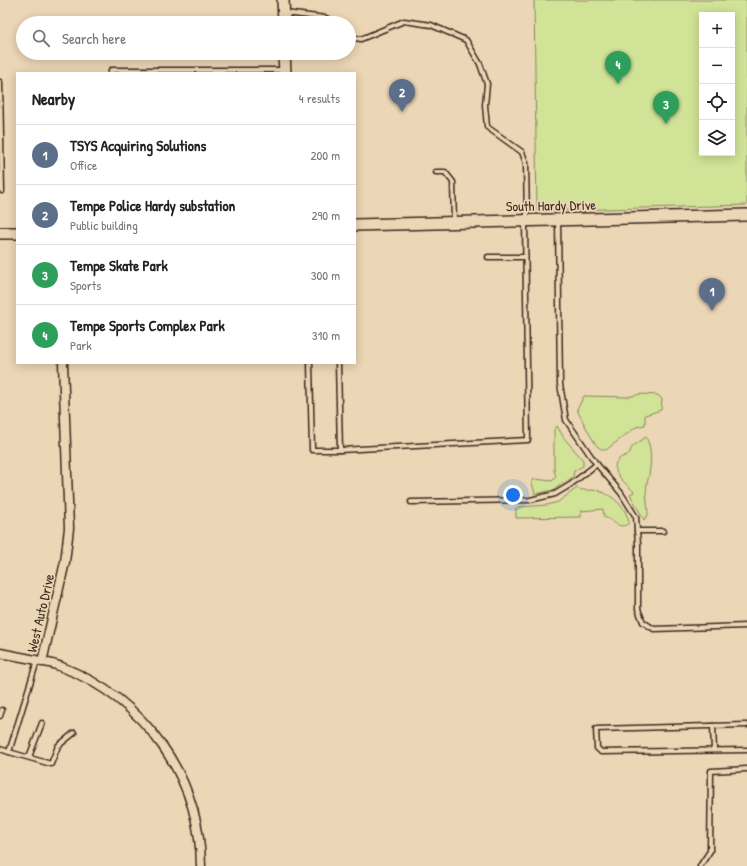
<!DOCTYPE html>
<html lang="en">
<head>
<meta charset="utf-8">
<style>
	body { margin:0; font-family:"Patrick Hand",sans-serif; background:#f2f2f2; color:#222 }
	.controls { position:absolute; right:12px; top:12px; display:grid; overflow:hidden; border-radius:0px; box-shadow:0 2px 10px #0003 }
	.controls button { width:36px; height:36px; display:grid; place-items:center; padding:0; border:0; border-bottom:1px solid #e0e0e0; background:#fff; color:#222; font:20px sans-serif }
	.you { position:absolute; left:513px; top:495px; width:14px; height:14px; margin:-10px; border:3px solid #fff; border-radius:50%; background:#1a73e8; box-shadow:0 0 0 6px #1a73e833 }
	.badge { display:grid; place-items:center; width:26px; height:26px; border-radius:50%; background:#0b8043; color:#fff; font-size:13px; font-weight:700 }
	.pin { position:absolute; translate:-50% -33px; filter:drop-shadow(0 1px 2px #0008) }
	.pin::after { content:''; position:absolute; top:21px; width:14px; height:12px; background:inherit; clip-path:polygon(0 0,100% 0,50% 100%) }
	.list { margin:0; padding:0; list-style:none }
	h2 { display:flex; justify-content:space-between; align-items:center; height:52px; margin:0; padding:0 16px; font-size:17px }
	h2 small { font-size:13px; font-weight:400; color:#767676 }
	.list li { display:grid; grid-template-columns:26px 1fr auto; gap:12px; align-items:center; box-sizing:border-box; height:60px; padding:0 16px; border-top:1px solid #e0e0e0 }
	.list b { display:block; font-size:15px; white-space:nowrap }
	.list p { margin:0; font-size:13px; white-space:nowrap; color:#767676 }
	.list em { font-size:13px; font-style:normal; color:#767676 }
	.icon { flex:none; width:22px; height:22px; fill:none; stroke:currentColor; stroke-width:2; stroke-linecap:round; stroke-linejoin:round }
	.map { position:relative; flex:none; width:747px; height:866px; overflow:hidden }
	.search { position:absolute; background:#fff; box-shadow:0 2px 10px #0003; left:16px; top:16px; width:340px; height:44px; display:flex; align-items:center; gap:10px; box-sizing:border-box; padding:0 14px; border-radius:22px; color:#767676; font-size:15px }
	.panel { position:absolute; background:#fff; box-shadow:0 2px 10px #0003; left:16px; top:72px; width:340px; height:292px; border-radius:0px }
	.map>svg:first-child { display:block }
	.green { fill:#d0e397; stroke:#86865a; fill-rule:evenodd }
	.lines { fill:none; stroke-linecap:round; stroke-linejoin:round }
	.lane-casing { stroke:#3b2a1e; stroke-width:7 }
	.street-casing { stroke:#3b2a1e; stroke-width:11 }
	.secondary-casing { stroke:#3b2a1e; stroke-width:14 }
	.lane { stroke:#ebd6b5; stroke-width:4 }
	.street { stroke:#ebd6b5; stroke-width:8 }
	.secondary { stroke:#ebd6b5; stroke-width:11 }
	.labels { text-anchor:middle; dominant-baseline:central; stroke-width:3.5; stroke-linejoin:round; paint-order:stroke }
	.street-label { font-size:14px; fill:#3b2a1e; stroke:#ebd6b5 }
</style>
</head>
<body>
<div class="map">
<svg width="747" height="866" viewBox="0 0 747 866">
	<rect width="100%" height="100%" fill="#ebd6b5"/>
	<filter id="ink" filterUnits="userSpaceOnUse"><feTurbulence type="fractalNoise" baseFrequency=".025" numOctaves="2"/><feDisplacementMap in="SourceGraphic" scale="8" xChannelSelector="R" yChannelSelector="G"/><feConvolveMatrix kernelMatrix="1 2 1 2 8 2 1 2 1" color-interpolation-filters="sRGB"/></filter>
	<g filter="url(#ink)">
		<g class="green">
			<path d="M534 0H747V205L537 211ZM702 15H732V153H702Z"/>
			<path d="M640 394 658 395 662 399 661 410 645 415V425L636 427 606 450C603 449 600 449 597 446 594 443 578 413 577 409L584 396 628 397Z"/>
			<polygon points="557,426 564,438 583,460 583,466 574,471 573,477 553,490 535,494 532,483 534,479 552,481 556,477 554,470 554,430"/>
			<path d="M646 437C653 449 651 470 647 483 645 492 648 506 648 515L644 520 630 494 634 492C627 484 608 471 618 460 620 457 626 456 629 454L632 447Z"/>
			<path d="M577 488C584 492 591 489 599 491 613 495 627 508 629 523 619 531 614 520 604 517L603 509 581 511V517L516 518V508L519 507 547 505 558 502Z"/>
		</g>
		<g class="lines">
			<g class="lane-casing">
				<g id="lane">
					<polyline points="285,13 326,18 332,23"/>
					<polyline points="349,37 361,39 404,21 431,25 466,40 480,64 487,84 485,105 487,127 522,152 526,163 527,220"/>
					<polyline points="111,73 111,70 285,70"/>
					<polyline points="0,82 2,191"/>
					<polyline points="436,172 445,172 453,182 454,222"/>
					<polyline points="558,220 560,384 566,420 595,462 621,493 636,517 638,544 638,609 643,622 654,629 747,626"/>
					<polyline points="488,257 525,257"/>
					<polyline points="310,363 312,450 340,450"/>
					<polyline points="338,363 340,450 528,440 525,222"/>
					<polyline points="411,502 530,500 555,494 570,485 597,464"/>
					<polyline points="637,531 663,531"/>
					<polyline points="0,716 2,710"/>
					<polyline points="747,725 596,729 597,748 601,752 747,750"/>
					<polyline points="713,726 714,750"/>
					<polyline points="0,749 9,752 37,661"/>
					<polyline points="9,752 51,764 58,746 74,733"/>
					<polyline points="29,757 42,723"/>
					<polyline points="700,866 710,851 711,771 747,769"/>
				</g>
			</g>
			<g class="street-casing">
				<g id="street">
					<path d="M0 653C20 657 43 660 62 667 145 700 200 777 201 866"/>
					<polyline points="42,662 65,562 69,528 63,363"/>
				</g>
			</g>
			<g class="secondary-casing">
				<g id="secondary">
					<polyline points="283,0 284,23"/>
					<polyline points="284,53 285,73"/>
					<polyline points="355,225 747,215"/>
					<polyline points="0,233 17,233"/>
				</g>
			</g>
			<use href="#lane" class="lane"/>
			<use href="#street" class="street"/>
			<use href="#secondary" class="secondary"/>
		</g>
	</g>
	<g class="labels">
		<g class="street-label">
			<text transform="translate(551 205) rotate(-1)">South Hardy Drive</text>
			<text transform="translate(40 613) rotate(-77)">West Auto Drive</text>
		</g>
	</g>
</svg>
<div class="controls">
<button>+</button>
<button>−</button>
<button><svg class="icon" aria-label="locate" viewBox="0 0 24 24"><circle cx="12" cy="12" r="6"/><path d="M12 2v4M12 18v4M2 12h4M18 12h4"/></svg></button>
<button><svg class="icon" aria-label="layers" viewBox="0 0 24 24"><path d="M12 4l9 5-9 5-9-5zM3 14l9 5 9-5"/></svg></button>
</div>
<div class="you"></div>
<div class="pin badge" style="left:712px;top:311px;background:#5c6f8a">1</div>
<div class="pin badge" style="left:402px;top:112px;background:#5c6f8a">2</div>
<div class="pin badge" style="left:666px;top:124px;background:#2e9e5b">3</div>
<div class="pin badge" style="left:618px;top:84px;background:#2e9e5b">4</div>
<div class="search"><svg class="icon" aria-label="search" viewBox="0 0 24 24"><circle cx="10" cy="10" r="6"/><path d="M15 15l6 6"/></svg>Search here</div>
<section class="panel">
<h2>Nearby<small>4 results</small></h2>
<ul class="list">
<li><span class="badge" style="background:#5c6f8a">1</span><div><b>TSYS Acquiring Solutions</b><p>Office</p></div><em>200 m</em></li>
<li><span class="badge" style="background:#5c6f8a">2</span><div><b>Tempe Police Hardy substation</b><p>Public building</p></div><em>290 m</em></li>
<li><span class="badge" style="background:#2e9e5b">3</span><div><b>Tempe Skate Park</b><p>Sports</p></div><em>300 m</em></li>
<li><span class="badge" style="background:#2e9e5b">4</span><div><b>Tempe Sports Complex Park</b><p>Park</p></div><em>310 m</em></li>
</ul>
</section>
</div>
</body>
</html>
